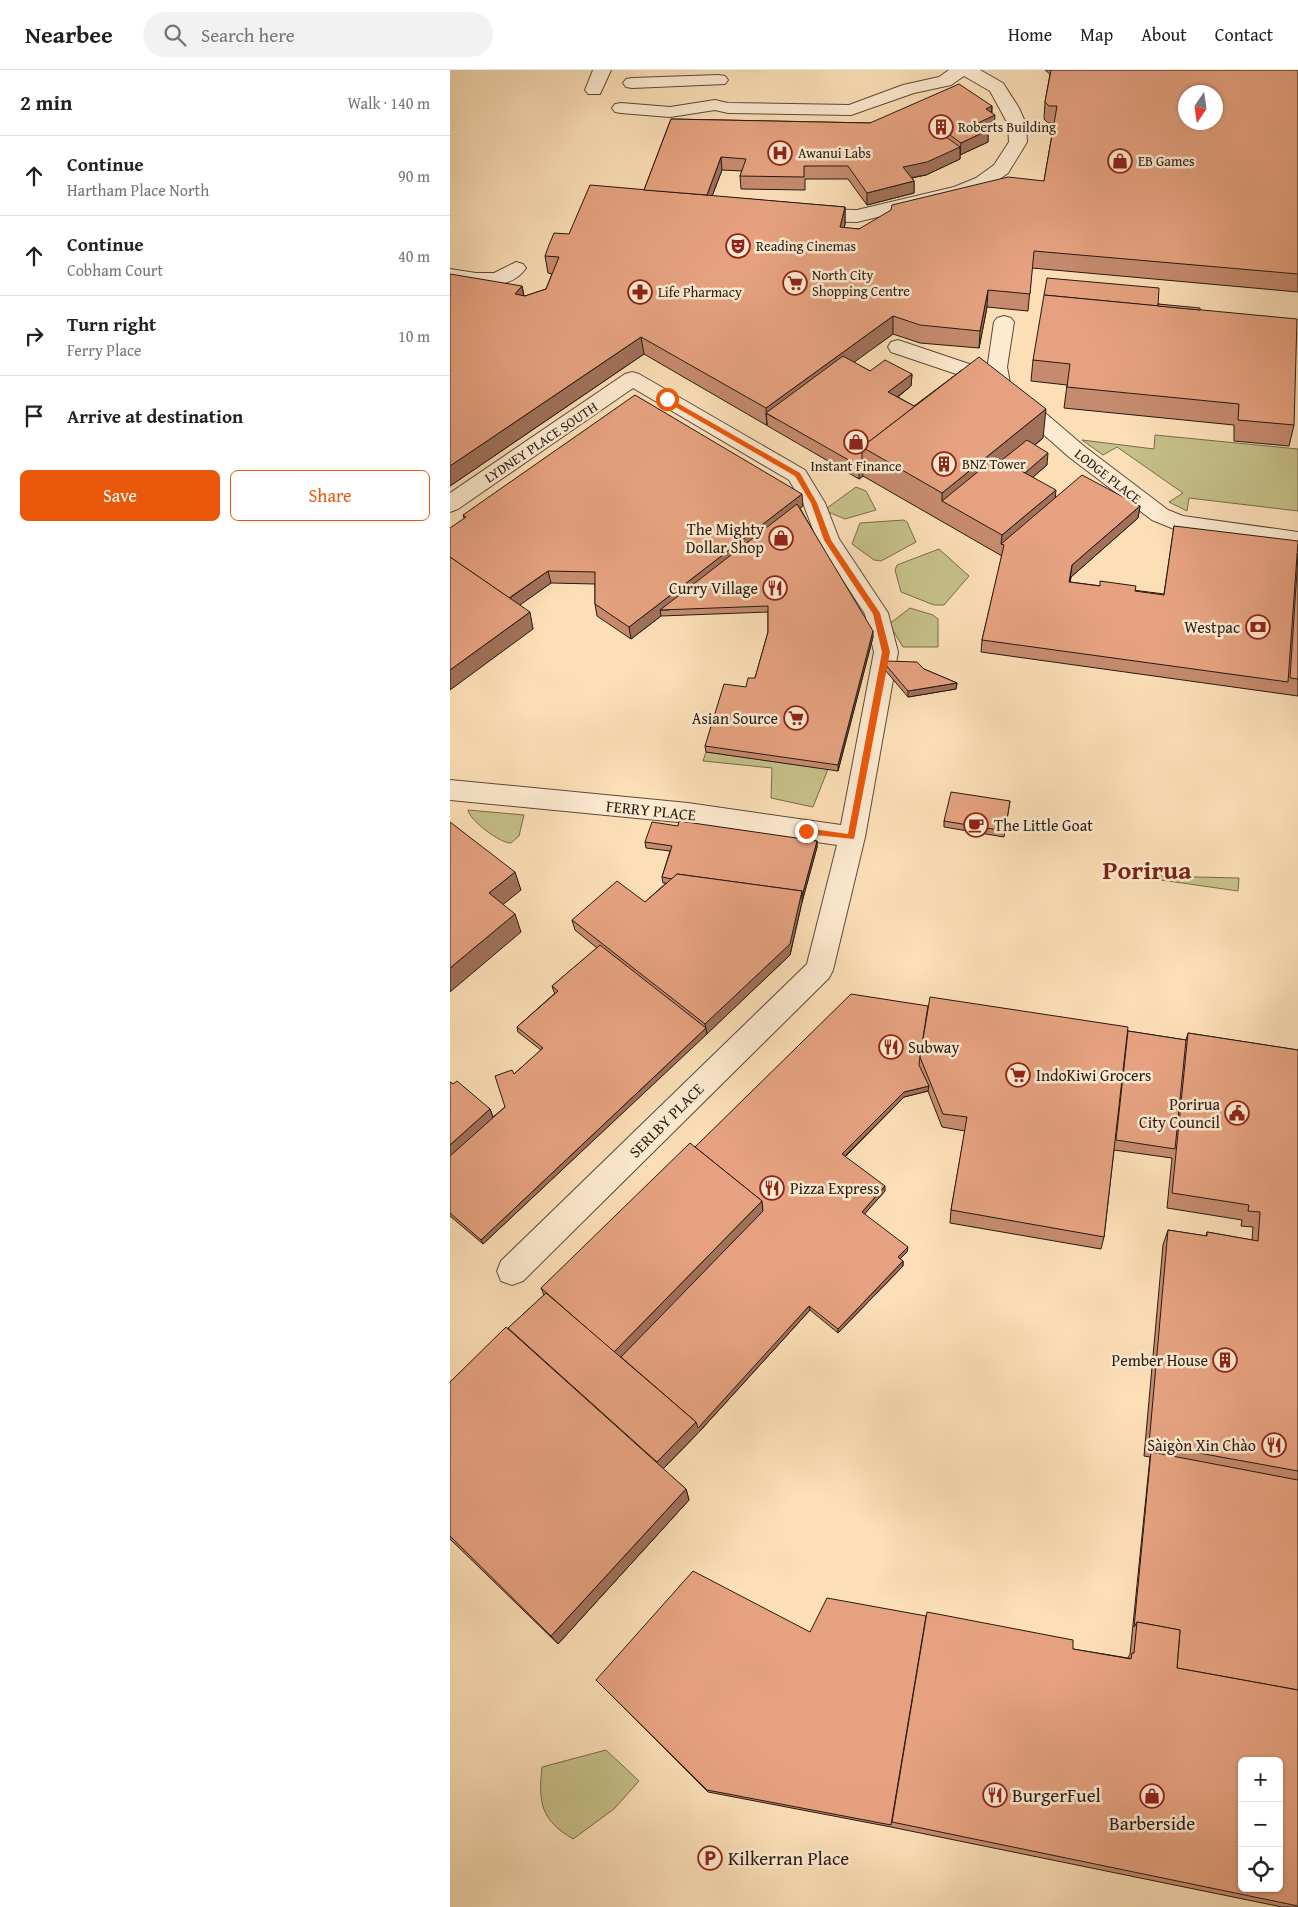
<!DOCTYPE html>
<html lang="en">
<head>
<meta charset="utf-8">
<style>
	body { margin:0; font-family:"Gentium Book Plus",serif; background:#f2f2f2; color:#202124 }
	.controls { position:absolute; right:15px; bottom:15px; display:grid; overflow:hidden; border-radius:8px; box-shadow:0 1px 4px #0004 }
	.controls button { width:45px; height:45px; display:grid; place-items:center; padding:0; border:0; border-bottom:1px solid #e0e0e0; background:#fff; color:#202124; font:25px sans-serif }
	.compass { position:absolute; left:728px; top:15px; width:45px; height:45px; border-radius:50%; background:#fff; box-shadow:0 1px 4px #0004; rotate:193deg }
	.stop { position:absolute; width:15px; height:15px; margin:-11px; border:4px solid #ea580c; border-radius:50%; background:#fff }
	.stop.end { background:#ea580c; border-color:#fff; box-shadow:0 1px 5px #0008 }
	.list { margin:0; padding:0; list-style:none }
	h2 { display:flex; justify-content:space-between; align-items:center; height:65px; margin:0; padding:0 20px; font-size:21px }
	h2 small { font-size:16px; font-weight:400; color:#757577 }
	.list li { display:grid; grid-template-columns:32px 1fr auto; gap:15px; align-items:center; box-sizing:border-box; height:80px; padding:0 20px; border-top:1px solid #e0e0e0 }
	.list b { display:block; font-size:19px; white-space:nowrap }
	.list p { margin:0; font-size:16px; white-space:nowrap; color:#757577 }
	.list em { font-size:16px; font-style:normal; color:#757577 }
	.actions { display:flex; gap:10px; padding:15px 20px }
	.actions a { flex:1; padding:11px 0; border:1px solid #ea580c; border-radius:8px; text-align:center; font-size:18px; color:#ea580c }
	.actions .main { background:#ea580c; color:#fff }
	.icon { flex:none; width:28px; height:28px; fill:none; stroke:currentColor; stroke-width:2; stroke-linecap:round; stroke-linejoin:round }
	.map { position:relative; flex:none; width:848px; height:1837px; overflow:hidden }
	header { display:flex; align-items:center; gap:30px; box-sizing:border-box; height:70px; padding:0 25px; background:#fff; border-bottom:1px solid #e0e0e0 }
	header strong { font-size:24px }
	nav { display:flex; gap:28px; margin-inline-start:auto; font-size:18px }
	.search { width:350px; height:45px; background:#f2f2f2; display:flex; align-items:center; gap:12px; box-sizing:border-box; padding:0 18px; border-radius:28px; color:#757577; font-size:19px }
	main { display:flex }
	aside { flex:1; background:#fff }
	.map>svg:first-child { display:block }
	.green { fill:#c6c089; stroke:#766c4e }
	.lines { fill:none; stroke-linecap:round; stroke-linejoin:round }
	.minor-casing { stroke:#5b4a3b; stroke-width:2 }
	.minor { fill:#fdead0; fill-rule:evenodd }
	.wall { fill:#c68b6e; stroke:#251912 }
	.shaded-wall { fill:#a1715a; stroke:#251912 }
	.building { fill:#e6a280; stroke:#251912; fill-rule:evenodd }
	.route { fill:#ea580c }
	.labels { text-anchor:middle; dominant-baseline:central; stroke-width:5; stroke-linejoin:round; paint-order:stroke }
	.far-poi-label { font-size:14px; fill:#251912; stroke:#fdead0; text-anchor:start }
	.far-street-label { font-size:14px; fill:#251912; stroke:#fdead0 }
	.poi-label { font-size:16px; fill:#251912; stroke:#fdead0; text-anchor:end }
	.street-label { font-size:16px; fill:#251912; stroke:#fdead0 }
	.near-poi-label { font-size:19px; fill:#251912; stroke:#fdead0; text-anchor:start }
	.town-label { font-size:26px; font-weight:bold; fill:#7a1f14; stroke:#fdead0 }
</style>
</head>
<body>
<header>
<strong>Nearbee</strong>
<div class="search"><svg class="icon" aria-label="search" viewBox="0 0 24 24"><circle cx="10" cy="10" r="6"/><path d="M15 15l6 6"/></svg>Search here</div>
<nav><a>Home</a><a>Map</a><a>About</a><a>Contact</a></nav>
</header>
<main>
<aside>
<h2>2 min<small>Walk · 140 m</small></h2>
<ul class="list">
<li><svg class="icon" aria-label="ahead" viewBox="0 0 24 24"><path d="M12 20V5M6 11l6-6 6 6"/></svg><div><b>Continue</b><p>Hartham Place North</p></div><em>90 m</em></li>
<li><svg class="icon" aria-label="ahead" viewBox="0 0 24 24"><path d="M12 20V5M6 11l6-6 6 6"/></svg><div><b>Continue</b><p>Cobham Court</p></div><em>40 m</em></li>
<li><svg class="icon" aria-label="right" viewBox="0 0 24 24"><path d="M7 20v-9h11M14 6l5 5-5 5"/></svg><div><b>Turn right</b><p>Ferry Place</p></div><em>10 m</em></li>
<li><svg class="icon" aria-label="arrive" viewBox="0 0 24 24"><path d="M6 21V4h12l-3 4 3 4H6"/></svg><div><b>Arrive at destination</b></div></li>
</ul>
<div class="actions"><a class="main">Save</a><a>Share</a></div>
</aside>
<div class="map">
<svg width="848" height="1837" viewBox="0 0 848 1837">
	<rect width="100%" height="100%" fill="#fcdfb7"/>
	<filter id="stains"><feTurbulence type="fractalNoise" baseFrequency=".004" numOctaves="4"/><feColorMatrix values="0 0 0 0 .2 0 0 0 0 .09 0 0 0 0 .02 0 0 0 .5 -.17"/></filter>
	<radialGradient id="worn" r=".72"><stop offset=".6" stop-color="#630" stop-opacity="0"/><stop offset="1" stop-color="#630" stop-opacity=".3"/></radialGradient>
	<g class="green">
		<polygon points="705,365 848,379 848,441 739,428 737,441 719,432 733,423 667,377 653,385 632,370 704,379"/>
		<polygon points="406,417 416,421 426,440 395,449 378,442 377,438"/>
		<polygon points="454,450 457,452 466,472 431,491 424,490 402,474 410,453"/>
		<polygon points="489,479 519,506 494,535 484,535 451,522 445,500 447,495"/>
		<polygon points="460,538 483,545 488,549 488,577 453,577 439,554"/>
		<polygon points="256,682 378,699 363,737 321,728 322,698 253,691"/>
		<path d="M18 740 74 745 69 766 61 773C51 774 19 750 18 740Z"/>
		<polygon points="705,806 789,808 788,821 704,809"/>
		<path d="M156 1680 189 1711 164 1739 123 1769C91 1750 88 1733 92 1697Z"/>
	</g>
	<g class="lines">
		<g class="minor-casing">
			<g id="minor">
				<polygon points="143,0 161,0 150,24 138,24 135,20"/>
				<polygon points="499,0 530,0 553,13 569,38 576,54 577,72 558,103 540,116 517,125 407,152 358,151 351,149 348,145 351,141 358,139 407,140 504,117 526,108 544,95 559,72 558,54 540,21 514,6 501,15 464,23 401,45 278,43 265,40 220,47 171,43 165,42 162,38 165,34 171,33 220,37 265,30 278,33 399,35 453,15 489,7"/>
				<polygon points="269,5 275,6 278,10 275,14 182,18 176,17 173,13 176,9 182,8"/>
				<path d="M66 192 73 194 76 198C60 222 24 216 0 211V199L26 203H44Z"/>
				<polygon points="554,246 561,248 564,252 557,297 560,313 635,377 718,440 733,446 848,462 848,478 729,461 702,450 619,387 542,319 521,309 441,282 438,277 441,272 448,270 537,300 544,252 547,248"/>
				<polygon points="182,302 189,304 355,400 375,433 389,469 438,543 448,582 415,767 383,900 379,908 73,1211 62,1215 51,1211 47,1201 51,1191 357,894 387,775 238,753 0,730 0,710 238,733 391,755 424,582 415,544 367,470 353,433 339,410 183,318 8,439 0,442 0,423 175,304"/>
			</g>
		</g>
		<use href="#minor" class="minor"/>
	</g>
	<g class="wall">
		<polygon points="595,0 848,0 848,222 582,198 578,241 537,237 529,278 470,273 443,264 403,292 420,301 462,304 461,316 448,327 464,336 593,368 585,375 597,395 583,407 605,427 690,436 688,448 621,507 620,512 714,524 724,456 847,486 848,483 848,626 531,582 532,570 552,486 413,406 409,409 194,284 0,416 72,216 74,226 75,226 96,219 102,204 98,203 95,186 119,164 194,120 221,49 420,53 542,36 542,43 544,57 538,60 538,72 510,85 510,89 476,105 462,108 464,111 464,123 417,135 398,109 355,109 355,120 291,119 290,106 292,101 272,100 262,126 395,137 395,154 394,158 409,159 594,111 604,53 598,53 594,49 595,32 600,4"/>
		<polygon points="708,234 750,240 844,355 839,376 784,371 784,355 614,338 617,315 581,311 583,290"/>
		<polygon points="353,436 350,438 423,567 388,701 256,682 255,676 296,617 305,608 318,562 318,542 211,546 181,569 147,546 145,534 145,514 101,513 69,535 83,559 14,448 13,445"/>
		<polygon points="435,594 474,599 507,613 506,619 458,627 435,600"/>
		<polygon points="560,731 554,767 494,757 494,751"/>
		<polygon points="228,756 367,771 367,777 352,832 340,885 33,1174 0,1146 0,1012 40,1039 43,1047 55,1037 64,1004 91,980 68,962 67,957 105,923 104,922 102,916 147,878 125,860 122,850 195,832 216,813 213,813 212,807 220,781 196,778 195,772"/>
		<polygon points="478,936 678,961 736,970 738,963 848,980 848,1837 832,1837 441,1757 258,1722 146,1610 360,1562 623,1579 678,1588 680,1584 700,1387 694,1386 713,1175 718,1160 756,1166 757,1162 802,1170 803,1157 791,1156 792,1150 717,1138 722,1088 664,1080 654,1167 651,1179 500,1153 501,1140 515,1061 492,1057 478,1021 454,1027 395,1087 435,1121 414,1144 457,1182 450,1189 453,1191 453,1196 388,1263 360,1240 249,1362 213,1399 236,1419 239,1430 108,1574 0,1469 0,1312 94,1225 91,1218 245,1077"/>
	</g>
	<g class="shaded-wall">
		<polygon points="542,36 541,46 545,45 544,57 527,65 528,53 536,39"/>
		<polygon points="538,60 538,72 510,85 511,73"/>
		<polygon points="510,77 510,89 476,105 453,109 453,97"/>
		<polygon points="271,87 272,100 256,142 255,130"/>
		<polygon points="464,111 464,123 417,135 417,123"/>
		<polygon points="395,137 395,154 390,175 390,157"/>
		<polygon points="72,216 75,233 65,224"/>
		<polygon points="538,220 537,237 529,278 530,261"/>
		<polygon points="443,246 443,264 326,349 316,343 317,355 316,338"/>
		<polygon points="191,267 194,284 0,416 0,396"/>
		<polygon points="462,304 461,316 438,334 438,322"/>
		<polygon points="596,339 593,368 554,400 492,431 492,423"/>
		<polygon points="598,383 597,395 568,420 569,408"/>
		<polygon points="412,394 413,406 409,409 409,396"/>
		<polygon points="606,420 604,441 554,475 551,474 552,465"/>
		<polygon points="352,424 353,436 219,540 210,540 211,546 181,569 179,557"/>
		<polygon points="690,436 688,448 621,507 618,524 622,495"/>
		<polygon points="98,501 101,513 60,542 57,530"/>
		<polygon points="80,542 83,559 0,620 0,600"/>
		<polygon points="423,561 423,567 388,701 388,695"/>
		<polygon points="507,613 506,619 458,627 458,621"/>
		<polygon points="367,771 367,777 352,832 352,826"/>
		<polygon points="65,802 71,820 45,841 39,823"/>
		<polygon points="352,821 352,832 340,885 257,964 255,954"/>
		<polygon points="65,844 71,862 0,922 0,898"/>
		<polygon points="256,958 257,964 33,1174 31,1170"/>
		<polygon points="479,1016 478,1021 454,1027 392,1089 392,1084 454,1022"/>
		<polygon points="40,1039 45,1053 0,1093 0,1075"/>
		<polygon points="435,1116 435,1121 412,1147 412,1142"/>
		<polygon points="312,1131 314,1146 170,1293 164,1282"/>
		<polygon points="458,1177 457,1182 447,1192 448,1187"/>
		<polygon points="453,1191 453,1196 388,1263 388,1259"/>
		<polygon points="359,1236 360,1240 249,1362 209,1403 206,1393"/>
		<polygon points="236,1419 239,1430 108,1574 101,1566"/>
	</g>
	<g class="building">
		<path d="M601 0H848V204L584 181 580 224 538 220 530 261 470 255 443 246 316 338 191 267 0 396V204L72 216 65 224 75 226 96 219 109 187 95 186 99 175 104 163 119 164 140 115 395 137 390 157 409 159 441 140 442 135 558 107 594 111 607 36H599L595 32ZM736 22H766V52H736Z"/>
		<polygon points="509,14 542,36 536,39 545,45 528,53 538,60 511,73 493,60 489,62 510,77 477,92 453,97 464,111 417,123 398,96 354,96 354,107 290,106 296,89 271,87 257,125 194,120 221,49 420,53"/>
		<polygon points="597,208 709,218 708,236 594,225"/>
		<polygon points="594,225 847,249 844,355 788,350 789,334 617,317 620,294 583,290"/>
		<polygon points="708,234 750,238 750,240 708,236"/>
		<polygon points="393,286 420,301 435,290 462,304 438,322 464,336 512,300 412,377 412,394 409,396 316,343"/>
		<polygon points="529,287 596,339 492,423 412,377"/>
		<polygon points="185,325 352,424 179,557 145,534 145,502 98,501 59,528 0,487 0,458 16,447 13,445"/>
		<polygon points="577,370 598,383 575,403 552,390"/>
		<polygon points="546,387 606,420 552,465 492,431"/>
		<polygon points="632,405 690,436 622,495 619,512 650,516 650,511 686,516 685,521 714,525 724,456 848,471 838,612 532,570 554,475 551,474"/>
		<polygon points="347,434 423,561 388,695 255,676 274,614 296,617 298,608 305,608 318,562 318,536 210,540"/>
		<polygon points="848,486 848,609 840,608"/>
		<polygon points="0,487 80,542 0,600"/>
		<polygon points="436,591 467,592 474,599 507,613 458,621 435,594"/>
		<polygon points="501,722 560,731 555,761 494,751"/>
		<polygon points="229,751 367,771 352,826 352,821 227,804 222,809 212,807 222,776 195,772 202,752 228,756"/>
		<polygon points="0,752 65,802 39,823 65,844 0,898"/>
		<polygon points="227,804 352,821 340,874 255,954 122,850 167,811 195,832"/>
		<polygon points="150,875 256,958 31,1170 0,1143 0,1086 55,1037 45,1006 62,1000 64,1004 93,978 67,957 108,921 102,916"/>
		<polygon points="401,924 478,936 470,987 469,995 479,1016 454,1022 392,1084 435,1116 412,1142 458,1177 448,1187 453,1191 388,1259 359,1236 248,1358 246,1352 171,1287 313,1141 312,1131 245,1077"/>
		<polygon points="480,927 678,957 654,1167 501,1140 517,1047 493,1044 470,987"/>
		<polygon points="678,961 736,970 725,1079 666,1070"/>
		<polygon points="738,963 848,980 848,1401 699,1374 718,1160 757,1166 757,1162 808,1171 810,1142 798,1141 799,1135 722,1123"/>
		<polygon points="7,1011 40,1039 0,1075 0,1012 3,1014"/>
		<polygon points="240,1073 312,1131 164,1282 91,1218"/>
		<polygon points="96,1223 246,1352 207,1392 58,1258"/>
		<polygon points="56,1257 236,1419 101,1566 0,1466 0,1312"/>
		<polygon points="701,1382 848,1410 848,1620 727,1598 730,1560 687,1552 684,1557"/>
		<polygon points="243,1501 360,1562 377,1528 476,1546 441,1755 257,1720 146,1610"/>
		<path d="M477 1542 623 1570V1579L681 1589 682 1583H684L687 1552 730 1560 727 1598 848 1620V1836L442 1752ZM792 1691H829V1818H792Z"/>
	</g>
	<polygon class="route" points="217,327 350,403 367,433 381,470 430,543 440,582 404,769 356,764 352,761 356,758 398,764 432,582 423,544 374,470 361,433 345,406 215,331"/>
	<defs>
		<g id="building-ring" transform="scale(1.25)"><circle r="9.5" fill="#fdead0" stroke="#8f2418" stroke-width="1.5"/><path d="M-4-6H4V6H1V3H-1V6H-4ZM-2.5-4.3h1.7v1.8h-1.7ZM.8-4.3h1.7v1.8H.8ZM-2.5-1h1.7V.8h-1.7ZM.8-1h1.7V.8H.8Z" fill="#8f2418"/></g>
		<g id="hospital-ring" transform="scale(1.25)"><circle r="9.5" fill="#fdead0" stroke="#8f2418" stroke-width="1.5"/><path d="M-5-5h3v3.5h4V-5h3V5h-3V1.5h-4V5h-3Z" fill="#8f2418"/></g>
		<g id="shop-ring" transform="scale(1.25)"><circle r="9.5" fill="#fdead0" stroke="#8f2418" stroke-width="1.5"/><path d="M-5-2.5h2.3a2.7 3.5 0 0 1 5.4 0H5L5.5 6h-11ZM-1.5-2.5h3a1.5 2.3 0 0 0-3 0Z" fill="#8f2418"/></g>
		<g id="theatre-ring" transform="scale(1.25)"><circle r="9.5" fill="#fdead0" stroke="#8f2418" stroke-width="1.5"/><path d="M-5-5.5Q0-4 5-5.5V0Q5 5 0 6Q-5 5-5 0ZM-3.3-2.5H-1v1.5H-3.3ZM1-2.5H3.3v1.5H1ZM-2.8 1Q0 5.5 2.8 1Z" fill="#8f2418"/></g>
		<g id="supermarket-ring" transform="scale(1.25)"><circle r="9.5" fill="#fdead0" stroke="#8f2418" stroke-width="1.5"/><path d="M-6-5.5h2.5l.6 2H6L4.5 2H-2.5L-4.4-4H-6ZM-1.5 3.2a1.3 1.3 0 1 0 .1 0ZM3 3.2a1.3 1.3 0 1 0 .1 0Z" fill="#8f2418"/></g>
		<g id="pharmacy-ring" transform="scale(1.25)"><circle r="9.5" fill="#fdead0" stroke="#8f2418" stroke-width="1.5"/><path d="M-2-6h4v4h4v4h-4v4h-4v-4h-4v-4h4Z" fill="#8f2418"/></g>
		<g id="restaurant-ring" transform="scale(1.25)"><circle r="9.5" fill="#fdead0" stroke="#8f2418" stroke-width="1.5"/><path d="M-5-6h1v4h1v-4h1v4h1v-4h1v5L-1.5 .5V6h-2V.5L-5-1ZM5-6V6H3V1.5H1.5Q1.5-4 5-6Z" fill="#8f2418"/></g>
		<g id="bank-ring" transform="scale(1.25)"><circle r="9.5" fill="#fdead0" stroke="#8f2418" stroke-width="1.5"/><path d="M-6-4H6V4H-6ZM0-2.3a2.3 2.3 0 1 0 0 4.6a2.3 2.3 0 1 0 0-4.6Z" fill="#8f2418"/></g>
		<g id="cafe-ring" transform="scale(1.25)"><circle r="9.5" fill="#fdead0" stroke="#8f2418" stroke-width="1.5"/><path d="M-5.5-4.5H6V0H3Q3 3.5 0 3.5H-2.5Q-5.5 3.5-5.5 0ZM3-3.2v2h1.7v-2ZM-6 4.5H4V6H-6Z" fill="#8f2418"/></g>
		<g id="civic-ring" transform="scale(1.25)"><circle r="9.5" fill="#fdead0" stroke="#8f2418" stroke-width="1.5"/><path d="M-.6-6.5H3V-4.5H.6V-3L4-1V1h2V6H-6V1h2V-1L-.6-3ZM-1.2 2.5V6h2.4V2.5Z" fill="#8f2418"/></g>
		<g id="parking-ring" transform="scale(1.25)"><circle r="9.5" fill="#fdead0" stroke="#8f2418" stroke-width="1.5"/><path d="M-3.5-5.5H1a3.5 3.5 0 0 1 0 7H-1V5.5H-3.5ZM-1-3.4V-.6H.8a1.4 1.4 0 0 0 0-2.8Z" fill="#8f2418"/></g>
	</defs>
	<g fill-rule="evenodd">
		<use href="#building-ring" x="491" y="57"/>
		<use href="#hospital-ring" x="330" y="83"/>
		<use href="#shop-ring" x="670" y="91"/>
		<use href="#theatre-ring" x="288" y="176"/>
		<use href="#supermarket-ring" x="345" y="213"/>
		<use href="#pharmacy-ring" x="190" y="222"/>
		<use href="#shop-ring" x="406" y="372"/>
		<use href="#building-ring" x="494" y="394"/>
		<use href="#shop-ring" x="331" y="468"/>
		<use href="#restaurant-ring" x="325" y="518"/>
		<use href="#bank-ring" x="808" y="557"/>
		<use href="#supermarket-ring" x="346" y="648"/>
		<use href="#cafe-ring" x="526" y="755"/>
		<use href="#restaurant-ring" x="441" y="977"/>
		<use href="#supermarket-ring" x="568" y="1005"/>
		<use href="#civic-ring" x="787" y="1043"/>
		<use href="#restaurant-ring" x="322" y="1118"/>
		<use href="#building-ring" x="775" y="1290"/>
		<use href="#restaurant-ring" x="824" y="1375"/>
		<use href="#restaurant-ring" x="545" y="1725"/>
		<use href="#shop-ring" x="702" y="1726"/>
		<use href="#parking-ring" x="260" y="1788"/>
	</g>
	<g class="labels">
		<g class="far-poi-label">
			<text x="508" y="57">Roberts Building</text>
			<text x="348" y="83">Awanui Labs</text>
			<text x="688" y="91">EB Games</text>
			<text x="306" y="176">Reading Cinemas</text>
			<text x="362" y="205">North City<tspan x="362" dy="16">Shopping Centre</tspan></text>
			<text x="208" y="222">Life Pharmacy</text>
			<text x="512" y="394">BNZ Tower</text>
			<text x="406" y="396" text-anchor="middle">Instant Finance</text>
		</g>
		<g class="far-street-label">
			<text transform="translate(91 372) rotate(-34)">LYDNEY PLACE SOUTH</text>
			<text transform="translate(658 406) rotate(38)">LODGE PLACE</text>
		</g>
		<g class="poi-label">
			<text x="314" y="459">The Mighty<tspan x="314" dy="18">Dollar Shop</tspan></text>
			<text x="308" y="518">Curry Village</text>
			<text x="790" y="557">Westpac</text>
			<text x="328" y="648">Asian Source</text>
			<text x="544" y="755" text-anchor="start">The Little Goat</text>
			<text x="458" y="977" text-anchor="start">Subway</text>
			<text x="586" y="1005" text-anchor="start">IndoKiwi Grocers</text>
			<text x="770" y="1034">Porirua<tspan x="770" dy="18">City Council</tspan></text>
			<text x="340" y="1118" text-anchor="start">Pizza Express</text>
			<text x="758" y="1290">Pember House</text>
			<text x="806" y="1375">Sàigòn Xin Chào</text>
		</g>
		<g class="street-label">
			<text transform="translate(201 740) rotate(6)">FERRY PLACE</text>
			<text transform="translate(216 1050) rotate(-45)">SERLBY PLACE</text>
		</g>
		<g class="near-poi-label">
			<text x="562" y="1725">BurgerFuel</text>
			<text x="702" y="1753" text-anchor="middle">Barberside</text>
			<text x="278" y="1788">Kilkerran Place</text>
		</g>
		<g class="town-label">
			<text x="697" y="799">Porirua</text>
		</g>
	</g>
	<rect width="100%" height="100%" filter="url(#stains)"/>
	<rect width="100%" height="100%" fill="url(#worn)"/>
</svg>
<div class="controls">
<button>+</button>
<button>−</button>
<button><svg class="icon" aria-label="locate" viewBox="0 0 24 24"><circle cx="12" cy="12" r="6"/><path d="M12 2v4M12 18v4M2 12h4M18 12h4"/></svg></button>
</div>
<svg class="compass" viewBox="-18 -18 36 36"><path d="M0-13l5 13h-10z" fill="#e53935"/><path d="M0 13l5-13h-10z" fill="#757577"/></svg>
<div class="stop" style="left:217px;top:329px"></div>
<div class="stop end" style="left:356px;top:761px"></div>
</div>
</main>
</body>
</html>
